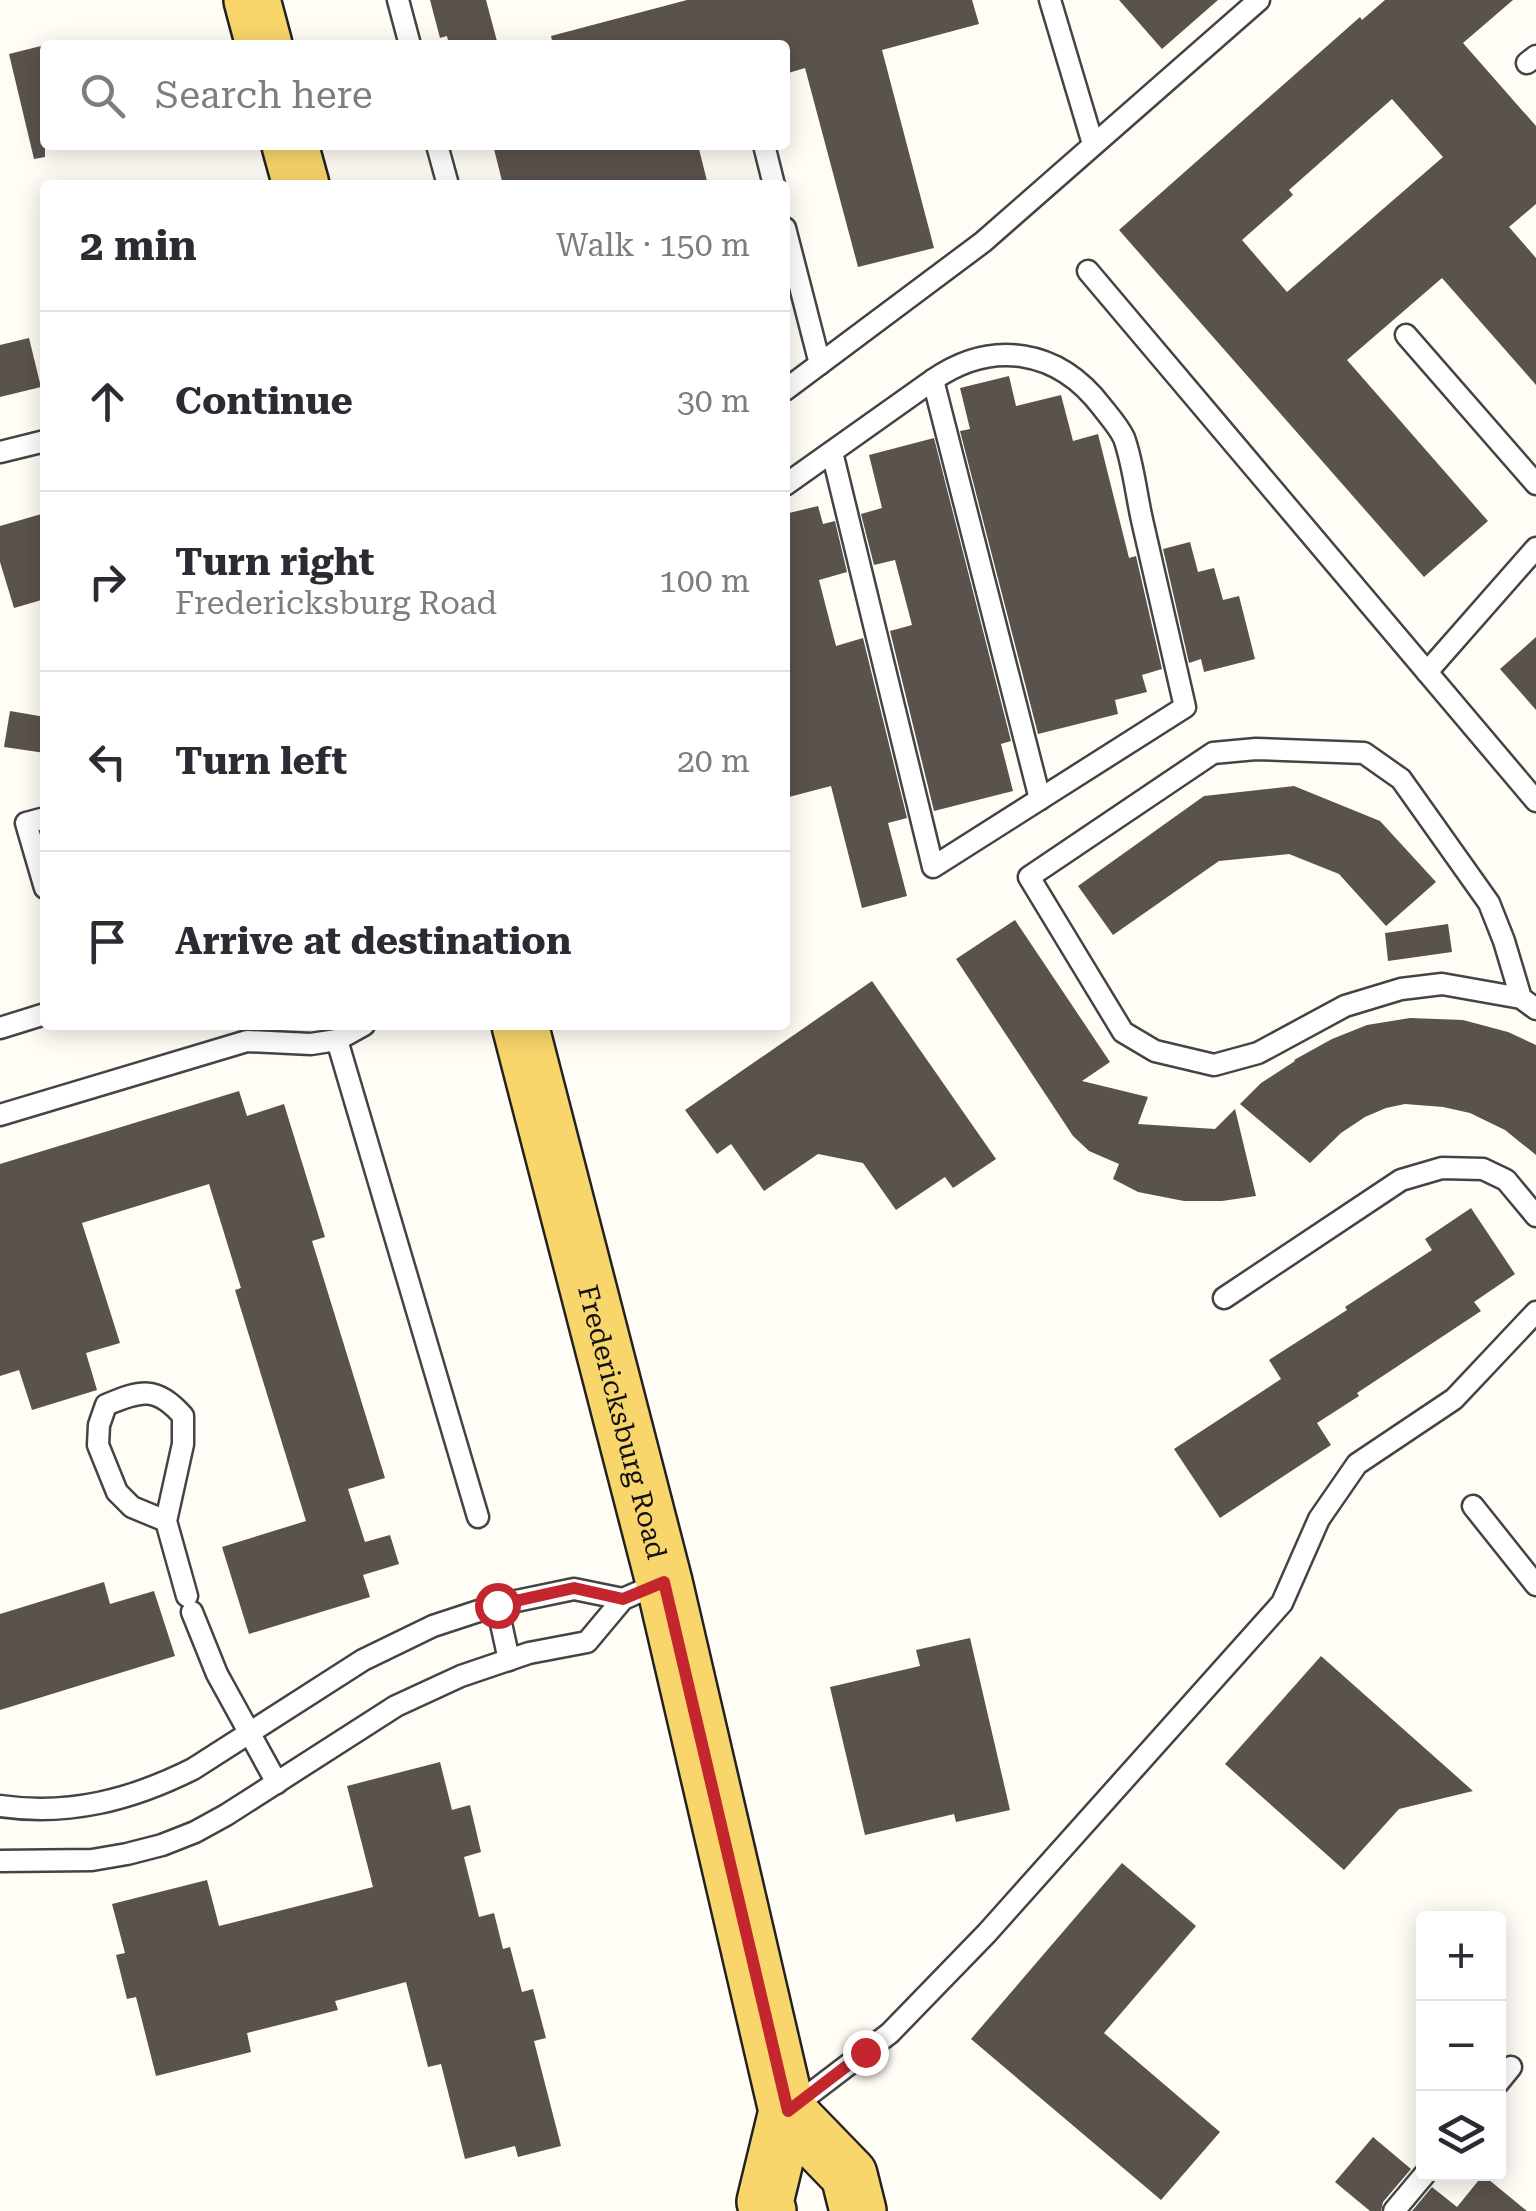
<!DOCTYPE html>
<html lang="en">
<head>
<meta charset="utf-8">
<style>
	body { margin:0; font-family:"Roboto Serif",serif; background:#f2f2f3; color:#2b2b33 }
	.controls { position:absolute; right:30px; bottom:30px; display:grid; overflow:hidden; border-radius:10px; box-shadow:0 5px 25px #0003 }
	.controls button { width:90px; height:90px; display:grid; place-items:center; padding:0; border:0; border-bottom:2px solid #e1e1e2; background:#fff; color:#2b2b33; font:50px sans-serif }
	.stop { position:absolute; width:30px; height:30px; margin:-22px; border:8px solid #c4262e; border-radius:50%; background:#fff }
	.stop.end { background:#c4262e; border-color:#fff; box-shadow:0 2px 10px #0008 }
	.list { margin:0; padding:0; list-style:none }
	h2 { display:flex; justify-content:space-between; align-items:center; height:130px; margin:0; padding:0 40px; font-size:42px }
	h2 small { font-size:32px; font-weight:400; color:#7c7c81 }
	.list li { display:grid; grid-template-columns:65px 1fr auto; gap:30px; align-items:center; box-sizing:border-box; height:180px; padding:0 40px; border-top:2px solid #e1e1e2 }
	.list b { display:block; font-size:38px; white-space:nowrap }
	.list p { margin:0; font-size:32px; white-space:nowrap; color:#7c7c81 }
	.list em { font-size:32px; font-style:normal; color:#7c7c81 }
	.icon { flex:none; width:55px; height:55px; fill:none; stroke:currentColor; stroke-width:2; stroke-linecap:round; stroke-linejoin:round }
	.map { position:relative; flex:none; width:1536px; height:2211px; overflow:hidden }
	.search { position:absolute; background:#fff; box-shadow:0 5px 25px #0003; left:40px; top:40px; width:750px; height:110px; display:flex; align-items:center; gap:25px; box-sizing:border-box; padding:0 35px; border-radius:10px; color:#7c7c81; font-size:38px }
	.panel { position:absolute; background:#fff; box-shadow:0 5px 25px #0003; left:40px; top:180px; width:750px; height:850px; border-radius:10px }
	.map>svg:first-child { display:block }
	.building { fill:#5a524d; fill-rule:evenodd }
	.lines { fill:none; stroke-linecap:round; stroke-linejoin:round }
	.lane-casing { stroke:#444; stroke-width:25 }
	.primary-casing { stroke:#222; stroke-width:60 }
	.lane { stroke:#fff; stroke-width:20 }
	.primary { stroke:#f9d66b; stroke-width:55 }
	.route { stroke:#c4262e; stroke-width:12 }
	.labels { text-anchor:middle; dominant-baseline:central; stroke-width:10; stroke-linejoin:round; paint-order:stroke }
	.street-label { font-size:28px; fill:#111; stroke:#fff }
</style>
</head>
<body>
<div class="map">
<svg width="1536" height="2211" viewBox="0 0 1536 2211">
	<rect width="100%" height="100%" fill="#fffdf5"/>
	<g class="building">
		<polygon points="430,0 486,0 498,45 449,45 447,36 440,38"/>
		<polygon points="687,0 972,0 979,24 882,50 934,248 858,267 805,68 785,74 785,45 553,45 551,36"/>
		<polygon points="1119,0 1218,0 1162,49"/>
		<path d="M1385 0H1513L1463 43 1536 126V204L1509 227 1536 258V385L1442 278 1347 360 1488 521 1424 577 1119 230 1360 17 1362 20ZM1392 99 1443 157 1287 292 1242 240 1293 195 1289 190Z"/>
		<polygon points="45,45 45,157 34,159 9,54"/>
		<polygon points="493,145 698,145 708,185 503,185"/>
		<polygon points="29,338 41,387 0,397 0,345"/>
		<polygon points="1009,376 1016,406 1061,395 1073,441 1098,434 1129,558 1136,556 1162,669 1142,675 1147,692 1115,700 1118,714 1038,734 960,431 970,429 960,388"/>
		<polygon points="934,438 1011,741 1001,744 1013,791 934,811 890,631 912,625 895,560 874,565 861,514 882,508 869,455"/>
		<polygon points="818,506 823,524 835,521 847,572 819,580 836,646 863,638 907,818 888,823 907,896 862,908 831,786 785,798 785,514"/>
		<polygon points="45,513 45,599 14,608 0,562 0,526"/>
		<polygon points="1190,542 1198,572 1214,568 1223,600 1239,596 1255,659 1204,672 1201,659 1189,663 1163,549"/>
		<polygon points="1536,637 1536,710 1500,669"/>
		<polygon points="10,711 45,717 45,753 4,747"/>
		<polygon points="1294,786 1380,821 1436,882 1386,926 1339,874 1289,854 1219,861 1113,935 1078,886 1204,796"/>
		<polygon points="1015,920 1110,1062 1082,1081 1148,1097 1138,1124 1215,1129 1235,1109 1256,1196 1222,1201 1184,1201 1138,1192 1113,1179 1119,1164 1089,1151 1073,1136 956,959"/>
		<polygon points="1448,924 1452,952 1388,961 1385,933"/>
		<polygon points="872,981 996,1159 953,1188 945,1177 896,1210 863,1163 818,1154 764,1191 731,1144 717,1154 685,1110"/>
		<polygon points="1410,1018 1463,1020 1508,1032 1536,1045 1536,1155 1505,1130 1470,1113 1443,1107 1405,1104 1386,1108 1365,1117 1341,1133 1310,1163 1240,1104 1261,1083 1295,1061 1294,1060 1332,1039 1367,1025"/>
		<polygon points="239,1091 247,1116 284,1104 325,1237 312,1241 385,1478 348,1489 365,1542 390,1535 399,1564 363,1575 370,1597 249,1634 222,1547 306,1521 235,1290 241,1288 209,1184 82,1223 120,1343 86,1353 97,1390 32,1410 19,1370 0,1376 0,1164"/>
		<polygon points="1471,1208 1515,1274 1474,1302 1481,1311 1357,1393 1359,1396 1317,1423 1331,1445 1220,1518 1174,1449 1281,1379 1269,1360 1347,1310 1345,1307 1432,1250 1425,1239"/>
		<polygon points="104,1582 110,1604 154,1591 175,1656 0,1710 0,1614"/>
		<polygon points="970,1638 1010,1810 956,1822 954,1814 865,1835 830,1687 920,1666 916,1650"/>
		<polygon points="1321,1656 1473,1791 1399,1809 1344,1870 1225,1764"/>
		<polygon points="440,1762 452,1810 470,1805 481,1852 464,1857 479,1917 494,1913 503,1949 510,1947 522,1992 533,1989 546,2038 534,2041 561,2146 518,2157 515,2146 465,2159 441,2064 428,2067 406,1982 335,2001 338,2010 247,2033 251,2052 156,2076 136,1997 127,1999 116,1955 125,1953 112,1904 207,1880 219,1926 373,1887 347,1786"/>
		<polygon points="1122,1863 1196,1926 1104,2033 1220,2132 1161,2200 971,2039"/>
		<polygon points="1373,2137 1411,2169 1383,2202 1381,2211 1370,2211 1335,2182"/>
		<polygon points="1483,2175 1527,2211 1412,2211 1432,2187 1457,2207"/>
	</g>
	<g class="lines">
		<g class="lane-casing">
			<g id="lane">
				<polyline points="398,0 410,45"/>
				<polyline points="1050,0 1093,144"/>
				<polyline points="1527,63 1536,56"/>
				<polyline points="437,145 448,185"/>
				<polyline points="764,145 774,185"/>
				<polyline points="785,228 820,364"/>
				<polyline points="1088,271 1536,801"/>
				<polyline points="1406,335 1536,484"/>
				<polyline points="933,380 1040,799"/>
				<polyline points="785,390 983,242 1259,0"/>
				<polyline points="0,452 45,441"/>
				<path d="M785 485 933 380C992 339 1058 349 1102 407 1109 416 1119 427 1124 438 1133 463 1136 493 1142 520 1156 582 1171 644 1185 707L933 867 832 452"/>
				<polyline points="1427,672 1536,548"/>
				<polyline points="45,818 26,823 45,888"/>
				<polyline points="1521,998 1504,941 1489,903 1401,779 1364,753 1256,749 1213,753 1029,877 1123,1032 1155,1051 1214,1065 1258,1053 1345,1006 1401,989 1442,984 1521,998 1536,1009"/>
				<polyline points="0,1028 45,1014"/>
				<polyline points="337,1040 478,1517"/>
				<polyline points="0,1115 247,1041 311,1044 337,1040 364,1025"/>
				<polyline points="1224,1298 1401,1180 1442,1168 1483,1169 1506,1180 1536,1216"/>
				<polyline points="1473,1506 1536,1585"/>
				<path d="M166 1521 132 1507 117 1492 98 1445 99 1425 106 1405C141 1390 157 1386 183 1416V1444L166 1521 187 1596"/>
				<polyline points="497,1605 509,1660"/>
				<polyline points="192,1612 217,1674 277,1783"/>
				<path d="M0 1806C69 1816 131 1800 193 1769L363 1660 433 1626 497 1605 574 1589 623 1599"/>
				<polyline points="0,1861 92,1860 127,1854 162,1845 195,1832 226,1815 396,1706 461,1676 529,1653 587,1642 623,1599 662,1582"/>
				<polyline points="1498,2083 1511,2067"/>
				<polyline points="789,2110 890,2033 987,1933 1282,1603 1319,1519 1357,1464 1454,1399 1536,1312"/>
				<polyline points="1394,2211 1425,2174"/>
			</g>
		</g>
		<g class="primary-casing">
			<g id="primary">
				<polyline points="252,0 264,45"/>
				<polyline points="290,145 301,185"/>
				<path id="s1" d="M520 1025 664 1582 787 2111 765 2202 768 2211"/>
				<polyline points="787,2111 849,2175 858,2211"/>
			</g>
		</g>
		<use href="#lane" class="lane"/>
		<use href="#primary" class="primary"/>
	</g>
	<g class="lines">
		<polyline class="route" points="497,1605 574,1588 623,1599 664,1582 788,2111 865,2052"/>
	</g>
	<g class="labels">
		<g class="street-label">
			<text stroke="none"><textPath href="#s1" startOffset="410">Fredericksburg Road</textPath></text>
		</g>
	</g>
</svg>
<div class="controls">
<button>+</button>
<button>−</button>
<button><svg class="icon" aria-label="layers" viewBox="0 0 24 24"><path d="M12 4l9 5-9 5-9-5zM3 14l9 5 9-5"/></svg></button>
</div>
<div class="stop" style="left:497px;top:1605px"></div>
<div class="stop end" style="left:865px;top:2052px"></div>
<div class="search"><svg class="icon" aria-label="search" viewBox="0 0 24 24"><circle cx="10" cy="10" r="6"/><path d="M15 15l6 6"/></svg>Search here</div>
<section class="panel">
<h2>2 min<small>Walk · 150 m</small></h2>
<ul class="list">
<li><svg class="icon" aria-label="ahead" viewBox="0 0 24 24"><path d="M12 20V5M6 11l6-6 6 6"/></svg><div><b>Continue</b></div><em>30 m</em></li>
<li><svg class="icon" aria-label="right" viewBox="0 0 24 24"><path d="M7 20v-9h11M14 6l5 5-5 5"/></svg><div><b>Turn right</b><p>Fredericksburg Road</p></div><em>100 m</em></li>
<li><svg class="icon" aria-label="left" viewBox="0 0 24 24"><path d="M17 20v-9H6M10 6l-5 5 5 5"/></svg><div><b>Turn left</b></div><em>20 m</em></li>
<li><svg class="icon" aria-label="arrive" viewBox="0 0 24 24"><path d="M6 21V4h12l-3 4 3 4H6"/></svg><div><b>Arrive at destination</b></div></li>
</ul>
</section>
</div>
</body>
</html>
